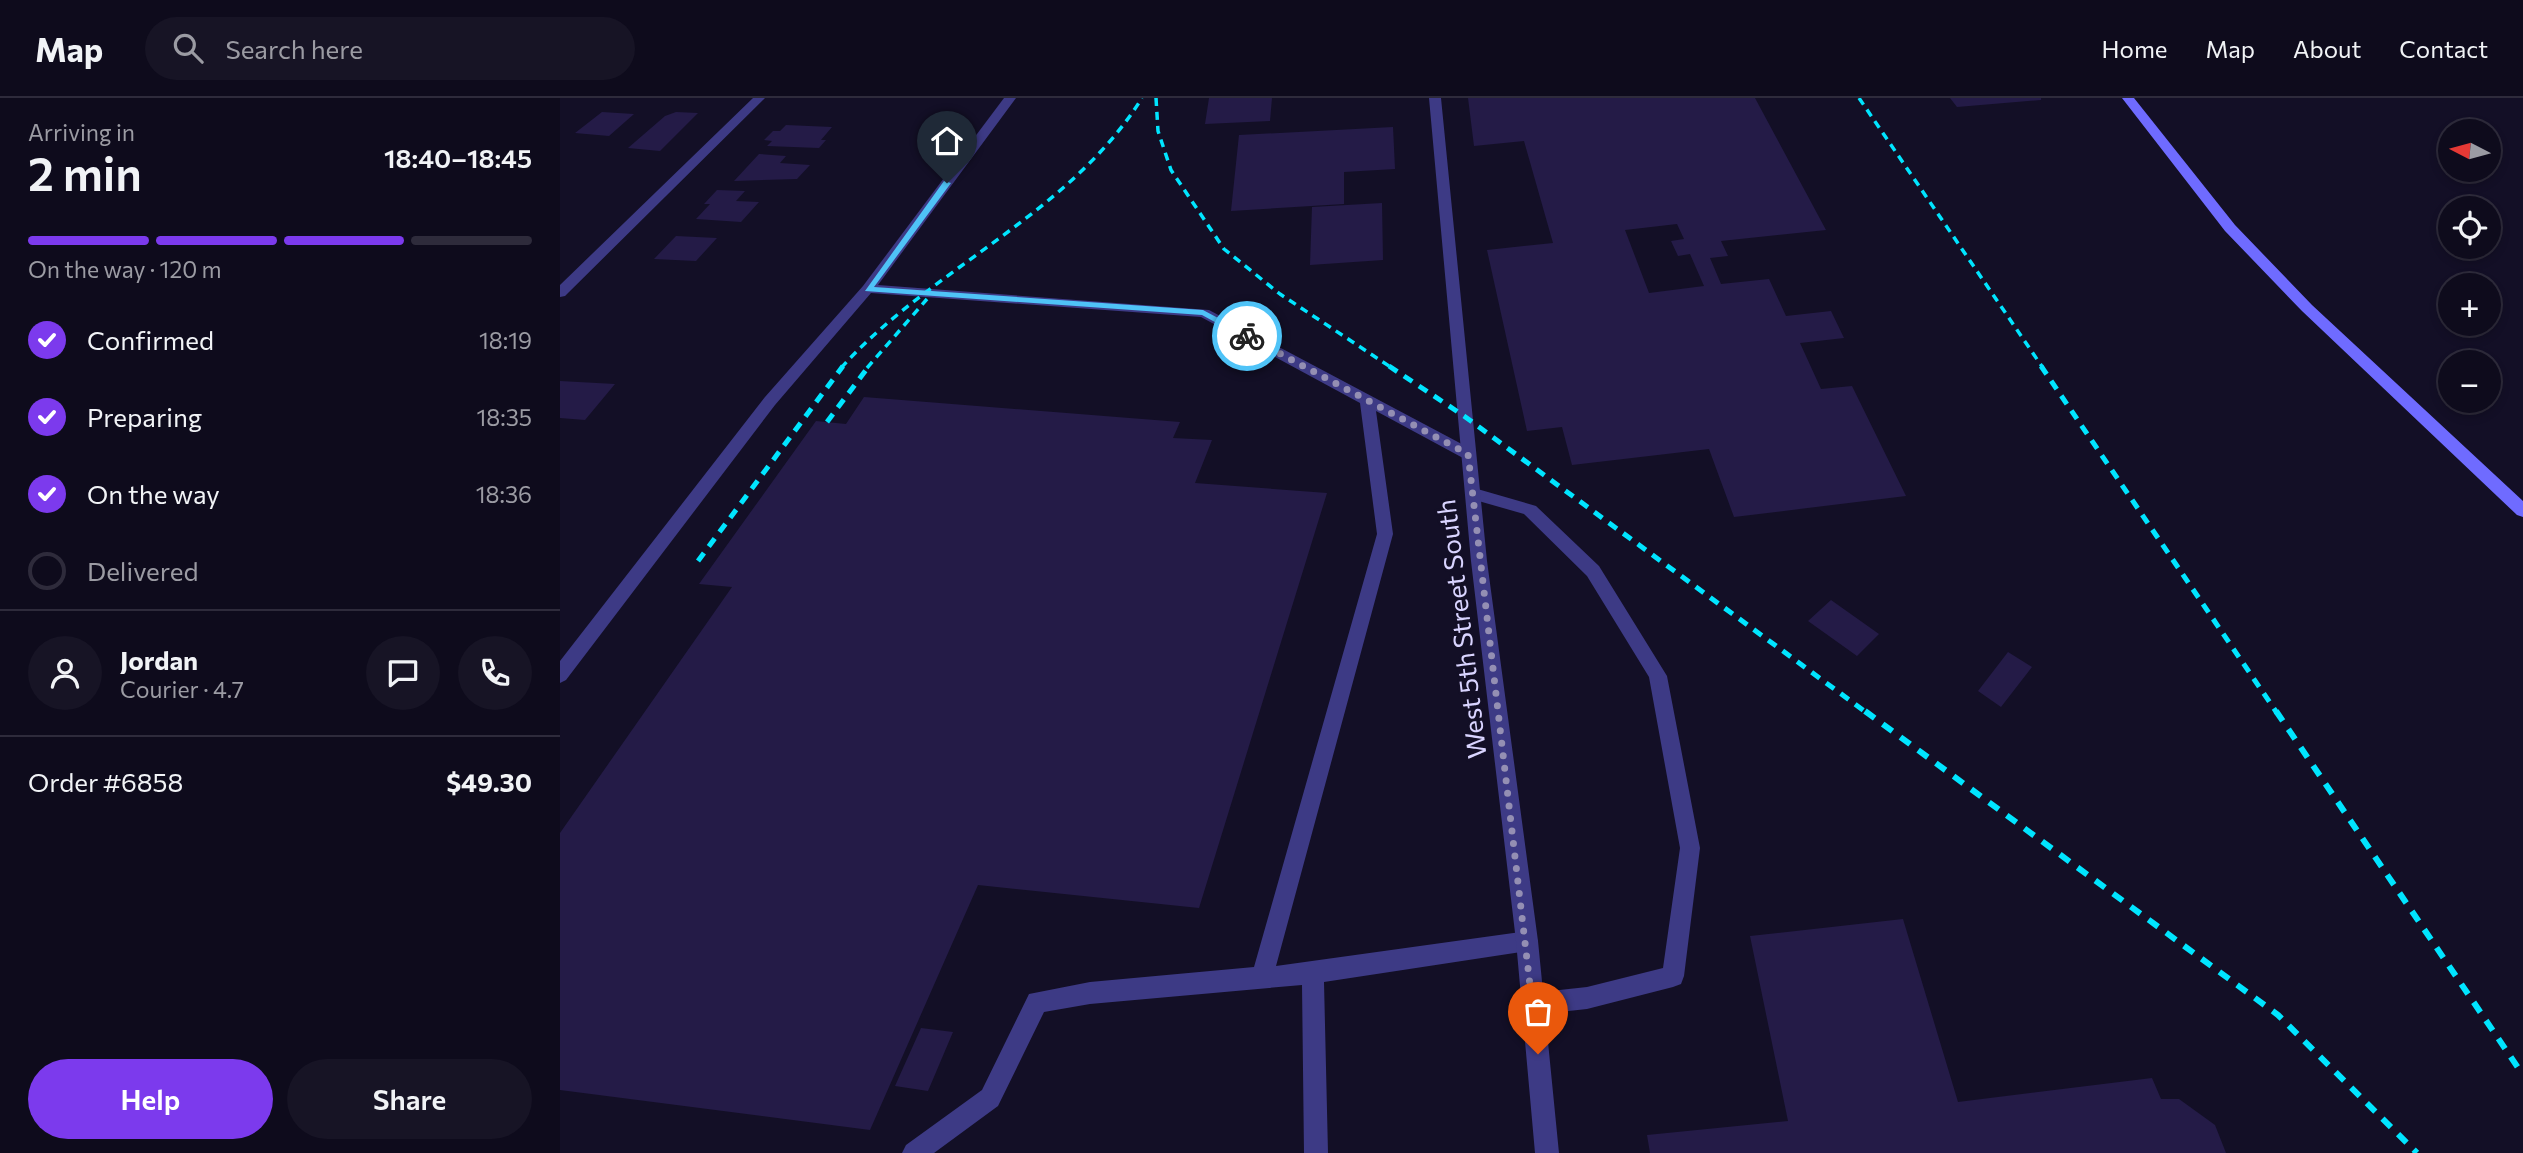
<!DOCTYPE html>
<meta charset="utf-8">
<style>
:root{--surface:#0e0b1c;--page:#171425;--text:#f1f3f6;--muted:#9b9ba3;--line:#2e2b3b;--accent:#7c3aed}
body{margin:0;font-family:Commissioner,sans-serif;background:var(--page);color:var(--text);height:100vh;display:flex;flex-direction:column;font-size:26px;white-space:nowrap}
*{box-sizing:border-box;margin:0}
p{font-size:23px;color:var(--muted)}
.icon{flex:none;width:38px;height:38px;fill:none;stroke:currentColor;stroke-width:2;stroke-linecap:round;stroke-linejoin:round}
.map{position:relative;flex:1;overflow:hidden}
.drawer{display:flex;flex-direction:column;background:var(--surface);width:560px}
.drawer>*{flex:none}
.needle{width:46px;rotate:276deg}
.fabs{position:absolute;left:1878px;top:21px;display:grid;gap:14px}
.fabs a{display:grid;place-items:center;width:63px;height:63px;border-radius:50%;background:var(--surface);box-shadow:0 4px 10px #0003,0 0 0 2px var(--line);font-size:35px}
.pin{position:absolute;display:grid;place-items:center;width:60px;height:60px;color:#fff;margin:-72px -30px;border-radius:50% 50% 50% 0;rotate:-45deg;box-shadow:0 0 7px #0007}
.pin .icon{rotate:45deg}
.courier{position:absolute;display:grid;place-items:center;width:70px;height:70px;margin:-35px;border:5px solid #4fc3f7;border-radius:50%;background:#fff;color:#222;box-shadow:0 2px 9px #0007}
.headline em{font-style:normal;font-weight:600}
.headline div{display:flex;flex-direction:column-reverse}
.headline{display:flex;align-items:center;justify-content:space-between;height:119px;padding:0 28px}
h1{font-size:46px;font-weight:600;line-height:52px}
.bar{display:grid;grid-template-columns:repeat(4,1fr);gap:10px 7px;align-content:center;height:84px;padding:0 28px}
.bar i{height:9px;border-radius:5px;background:var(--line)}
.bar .selected{background:var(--accent)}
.bar p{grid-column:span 4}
.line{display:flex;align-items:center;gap:18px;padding:0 28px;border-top:2px solid var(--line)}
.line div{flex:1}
.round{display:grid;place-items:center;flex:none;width:74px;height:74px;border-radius:37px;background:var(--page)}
ol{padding:0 28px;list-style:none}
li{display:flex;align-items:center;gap:21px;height:77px}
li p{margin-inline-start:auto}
li .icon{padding:7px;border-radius:50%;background:var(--accent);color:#fff;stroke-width:4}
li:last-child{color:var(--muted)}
li i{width:38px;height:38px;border:4px solid var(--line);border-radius:50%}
.primary-button{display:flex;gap:14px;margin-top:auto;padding:14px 28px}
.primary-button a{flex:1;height:80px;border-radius:42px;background:var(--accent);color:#fff;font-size:28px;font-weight:600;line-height:80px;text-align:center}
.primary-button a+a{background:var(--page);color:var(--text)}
header{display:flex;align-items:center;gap:42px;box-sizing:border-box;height:98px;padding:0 35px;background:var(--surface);border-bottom:2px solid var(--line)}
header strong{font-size:33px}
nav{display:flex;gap:38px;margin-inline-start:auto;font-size:24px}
.search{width:490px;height:63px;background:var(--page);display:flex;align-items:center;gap:18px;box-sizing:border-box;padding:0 24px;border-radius:38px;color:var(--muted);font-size:26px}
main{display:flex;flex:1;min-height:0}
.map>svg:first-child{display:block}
.building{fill:#241b47;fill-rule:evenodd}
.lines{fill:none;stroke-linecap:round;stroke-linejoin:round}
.service{fill:#3d3a85;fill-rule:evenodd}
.minor{fill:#3d3a85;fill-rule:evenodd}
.secondary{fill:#6f6bff;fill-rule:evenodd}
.rail-far2{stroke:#00e5ff;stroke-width:3.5;stroke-dasharray:8 6;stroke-linecap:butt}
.rail-far1{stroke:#00e5ff;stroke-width:5;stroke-dasharray:10 8;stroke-linecap:butt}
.rail{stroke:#00e5ff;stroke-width:6;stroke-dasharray:12 10;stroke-linecap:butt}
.route{fill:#4fc3f7}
.done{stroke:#948fb3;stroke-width:7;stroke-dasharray:0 12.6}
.labels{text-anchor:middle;stroke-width:5;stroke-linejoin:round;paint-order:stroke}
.street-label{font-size:26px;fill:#d9d4ff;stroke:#130f26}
</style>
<header>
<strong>Map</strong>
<div class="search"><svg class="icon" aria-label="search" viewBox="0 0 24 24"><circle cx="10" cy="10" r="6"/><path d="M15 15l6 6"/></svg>Search here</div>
<nav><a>Home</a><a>Map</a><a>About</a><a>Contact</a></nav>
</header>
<main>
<section class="drawer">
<div class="headline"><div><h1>2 min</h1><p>Arriving in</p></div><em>18:40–18:45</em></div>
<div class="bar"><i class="selected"></i><i class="selected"></i><i class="selected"></i><i></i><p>On the way · 120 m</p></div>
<ol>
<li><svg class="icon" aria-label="check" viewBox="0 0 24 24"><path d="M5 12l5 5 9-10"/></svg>Confirmed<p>18:19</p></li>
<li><svg class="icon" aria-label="check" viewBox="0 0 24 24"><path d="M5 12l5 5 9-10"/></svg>Preparing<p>18:35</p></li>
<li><svg class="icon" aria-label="check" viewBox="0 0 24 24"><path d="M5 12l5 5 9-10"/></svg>On the way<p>18:36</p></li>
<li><i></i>Delivered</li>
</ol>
<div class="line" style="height:126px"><a class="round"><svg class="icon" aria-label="person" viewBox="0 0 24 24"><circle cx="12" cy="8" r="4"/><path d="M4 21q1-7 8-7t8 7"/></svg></a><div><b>Jordan</b><p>Courier · 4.7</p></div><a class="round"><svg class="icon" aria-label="chat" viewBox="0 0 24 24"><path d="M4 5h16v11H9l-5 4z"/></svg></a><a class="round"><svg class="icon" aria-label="phone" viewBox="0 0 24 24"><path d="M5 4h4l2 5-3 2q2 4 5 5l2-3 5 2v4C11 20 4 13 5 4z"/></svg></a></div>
<div class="line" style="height:91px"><div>Order #6858</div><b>$49.30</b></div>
<div class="primary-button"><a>Help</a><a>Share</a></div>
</section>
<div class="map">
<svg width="1963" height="1055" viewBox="0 0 1963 1055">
<rect width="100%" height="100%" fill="#130f26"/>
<!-- building -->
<path class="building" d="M649 0H712L710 23 645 26Z
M908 0H1195L1266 132 1161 143 1168 158 1150 160 1161 186 1209 181 1226 218 1271 213 1284 240 1240 245 1261 291 1292 288 1346 398 1174 419 1149 351 1012 367 1002 329 967 333 927 152 993 145 964 43 914 48ZM1117 126 1124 141 1111 143 1118 158 1130 156 1144 188 1089 195 1065 132Z
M1390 0H1481V2L1397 9Z
M42 14 74 16 49 38 15 35Z
M116 14 138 15 100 53 68 50 105 18Z
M226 27 272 29 261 42H266L259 50 207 48 212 43 204 42 213 33H220Z
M833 29 835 71 784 74V106L671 113 679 37Z
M199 56 226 58 220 65 250 67 237 81 174 83Z
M157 92 185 93 176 103 199 104 181 124 136 121 150 106H144Z
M822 105 823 162 750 167 752 109Z
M116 138 157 140 136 163 94 161Z
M0 283 55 286 25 322 0 320Z
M304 299 620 324 613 340 652 342 635 385 767 395 639 810 418 787 310 1032 0 992V735L172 489 139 486 256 323 286 326Z
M1271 502 1319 536 1297 558 1248 523Z
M1448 554 1472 569 1441 609 1418 593Z
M1343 821 1398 1004 1592 980 1601 1001H1619L1655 1027 1666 1055H1090L1087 1037 1228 1023 1190 838Z
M361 930 393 934 368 993 335 988Z"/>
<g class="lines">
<!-- service -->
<path class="service" d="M444 0H456L318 187 649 212 913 352 916 356 913 360H903L816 313 833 436 716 868 967 833 974 836 978 843 974 850 967 853 764 884 768 1055H744L742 887 530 906 484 914 438 1008 374 1055H342L346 1047 422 992 469 896 530 884 694 869 817 436 800 305 641 219 311 195 215 307 6 582 0 585V563L205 299 303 188Z
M914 390 976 408 1039 468 1107 578 1140 750 1124 878 1121 886 1113 889 1027 911 972 917 964 914 961 906 964 898 972 895 1027 889 1103 870 1120 750 1089 579 1027 478 964 416 908 400 906 396Z"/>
<!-- minor -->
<path class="minor" d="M193 0H205L5 198 0 199V187Z
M869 0H881L927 463 978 843 999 1055H975L956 843 911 463Z"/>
<!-- secondary -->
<path class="secondary" d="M1562 0H1574L1675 127 1752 207 1963 403V419L1957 417 1742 213 1665 133Z"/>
<!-- rail-far2 -->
<path class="rail-far2" d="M596 0 598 33 611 72 664 151 720 196 832 270
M1299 0 1483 270
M281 270C372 169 509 117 582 0
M307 270 367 201"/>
<!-- rail-far1 -->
<path class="rail-far1" d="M829 268 904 318 1307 615
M1481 268 1717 615
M267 324 309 268
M138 463 283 268"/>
<!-- rail -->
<path class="rail" d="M1305 613 1718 917 1857 1055
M1716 613 1963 977"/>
</g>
<!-- route -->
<path class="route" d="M384 83 391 85 314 189 643 212 692 238 684 240 642 217 305 193Z"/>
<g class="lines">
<!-- done -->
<path class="done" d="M687 238 908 356 978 956"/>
</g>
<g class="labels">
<!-- street labels -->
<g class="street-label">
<text transform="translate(902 531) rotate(-97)" y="9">West 5th Street South</text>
</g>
</g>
</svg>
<div class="fabs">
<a><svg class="needle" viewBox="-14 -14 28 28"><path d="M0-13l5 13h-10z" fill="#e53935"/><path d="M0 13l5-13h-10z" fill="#9b9ba3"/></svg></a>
<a><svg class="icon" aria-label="locate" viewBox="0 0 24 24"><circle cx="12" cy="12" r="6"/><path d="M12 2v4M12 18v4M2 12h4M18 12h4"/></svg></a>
<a>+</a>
<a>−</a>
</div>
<div class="pin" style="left:978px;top:956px;background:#ea580c"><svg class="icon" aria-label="bag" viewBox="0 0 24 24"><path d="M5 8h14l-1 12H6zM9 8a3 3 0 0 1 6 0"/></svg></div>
<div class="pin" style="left:387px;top:85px;background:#1f2937"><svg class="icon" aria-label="home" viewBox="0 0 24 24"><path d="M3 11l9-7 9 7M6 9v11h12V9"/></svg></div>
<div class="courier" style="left:687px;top:238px"><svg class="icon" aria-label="bike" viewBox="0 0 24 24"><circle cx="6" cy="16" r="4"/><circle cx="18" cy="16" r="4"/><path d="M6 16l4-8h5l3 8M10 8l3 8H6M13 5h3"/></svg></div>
</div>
</main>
